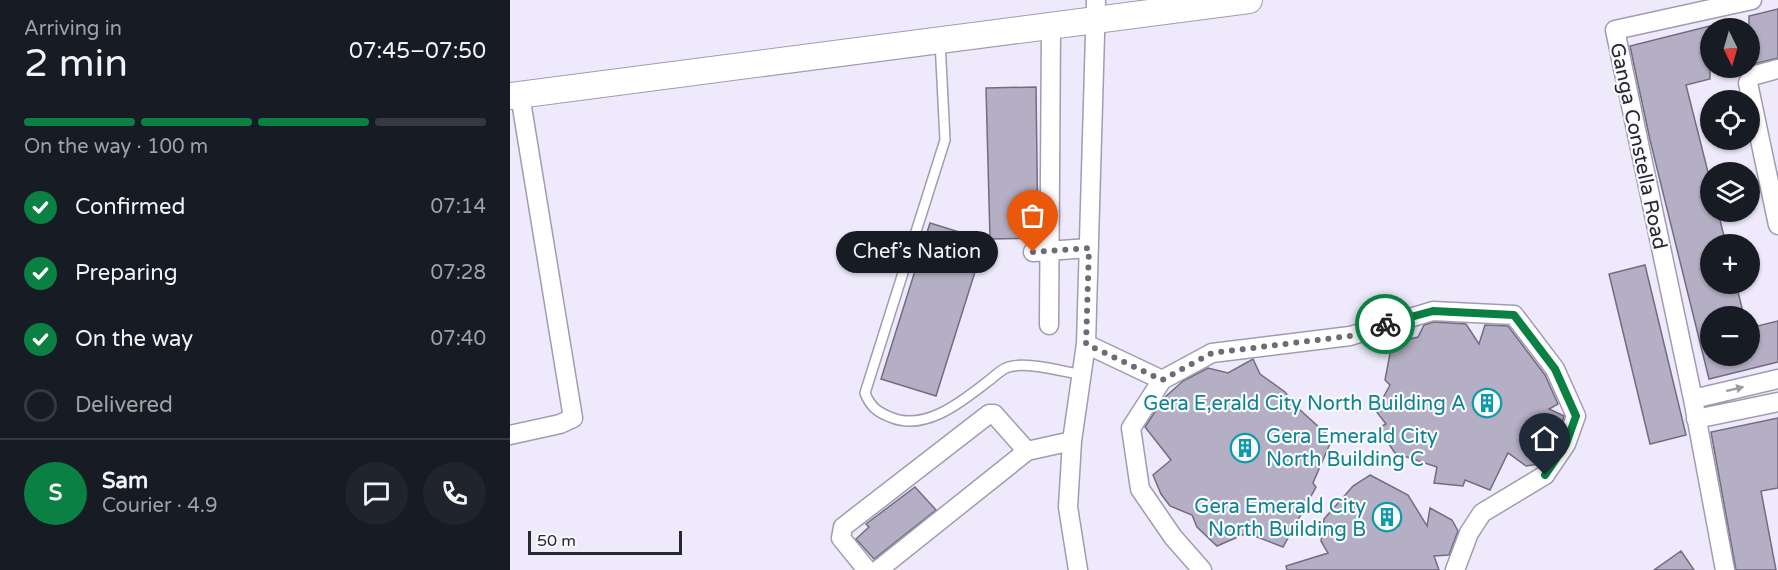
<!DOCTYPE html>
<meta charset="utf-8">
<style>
:root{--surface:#171b24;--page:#20242c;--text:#f1f3f6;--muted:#9ea1a6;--line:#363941;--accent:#0b8043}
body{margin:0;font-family:"Varela Round",sans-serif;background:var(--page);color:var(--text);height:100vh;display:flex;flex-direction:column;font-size:22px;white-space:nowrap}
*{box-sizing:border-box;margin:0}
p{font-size:20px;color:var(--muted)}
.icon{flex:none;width:33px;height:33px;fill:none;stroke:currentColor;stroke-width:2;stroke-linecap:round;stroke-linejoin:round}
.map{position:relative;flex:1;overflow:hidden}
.side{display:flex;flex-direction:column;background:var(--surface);width:510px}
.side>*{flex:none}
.needle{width:39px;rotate:175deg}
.fabs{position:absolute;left:1190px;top:18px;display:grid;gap:12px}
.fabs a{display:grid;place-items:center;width:60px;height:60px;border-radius:50%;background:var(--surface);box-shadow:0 2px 4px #0004;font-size:30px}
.scale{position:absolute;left:18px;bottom:15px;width:154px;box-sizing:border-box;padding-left:6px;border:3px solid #28262e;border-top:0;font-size:16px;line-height:21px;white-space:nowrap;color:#28262e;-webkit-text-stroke:4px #faf9fe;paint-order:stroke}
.pin{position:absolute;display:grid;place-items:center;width:51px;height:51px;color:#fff;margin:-62px -26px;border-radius:50% 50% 50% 0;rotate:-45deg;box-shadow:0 0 6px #0007}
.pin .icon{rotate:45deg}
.courier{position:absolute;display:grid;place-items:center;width:60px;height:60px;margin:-30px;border:4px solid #0b8043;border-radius:50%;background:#fff;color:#222;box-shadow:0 2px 8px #0007}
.bubble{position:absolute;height:42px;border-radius:21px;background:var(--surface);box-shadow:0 2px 4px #0004;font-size:20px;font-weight:600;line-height:42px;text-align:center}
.head em{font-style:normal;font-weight:600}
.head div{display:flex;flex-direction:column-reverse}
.head{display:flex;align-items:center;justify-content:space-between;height:102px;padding:0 24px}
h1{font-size:39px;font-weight:600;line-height:45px}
.bar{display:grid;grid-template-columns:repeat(4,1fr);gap:9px 6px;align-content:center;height:72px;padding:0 24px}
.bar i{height:8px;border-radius:4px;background:var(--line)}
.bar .active{background:var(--accent)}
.bar p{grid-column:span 4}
.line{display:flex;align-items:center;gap:15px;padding:0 24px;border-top:2px solid var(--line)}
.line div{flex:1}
.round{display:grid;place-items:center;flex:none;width:63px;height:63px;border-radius:32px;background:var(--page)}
ol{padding:0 24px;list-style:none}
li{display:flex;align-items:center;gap:18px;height:66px}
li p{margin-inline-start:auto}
li .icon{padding:6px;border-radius:50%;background:var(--accent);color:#fff;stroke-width:4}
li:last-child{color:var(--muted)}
li i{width:33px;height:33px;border:3px solid var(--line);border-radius:50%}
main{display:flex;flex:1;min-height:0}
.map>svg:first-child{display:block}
.building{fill:#b4afc4;stroke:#726d81;stroke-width:1.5}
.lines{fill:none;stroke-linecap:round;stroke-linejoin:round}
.lane-casing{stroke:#a19cb1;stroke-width:12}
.street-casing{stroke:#a19cb1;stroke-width:21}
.secondary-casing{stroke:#a19cb1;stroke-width:28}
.lane{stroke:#fff;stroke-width:9}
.street{stroke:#fff;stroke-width:18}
.secondary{stroke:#fff;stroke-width:26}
.oneway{fill:#9e9da1}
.done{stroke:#6d6b76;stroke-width:6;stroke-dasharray:0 10.8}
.route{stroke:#0b8043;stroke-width:8}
.labels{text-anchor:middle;stroke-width:4.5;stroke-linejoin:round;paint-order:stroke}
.street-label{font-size:20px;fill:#28262e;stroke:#faf9fe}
.culture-label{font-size:20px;fill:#0d838f;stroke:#faf9fe;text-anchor:end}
</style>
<main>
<section class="side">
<div class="head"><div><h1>2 min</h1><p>Arriving in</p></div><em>07:45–07:50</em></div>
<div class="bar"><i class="active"></i><i class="active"></i><i class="active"></i><i></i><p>On the way · 100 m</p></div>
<ol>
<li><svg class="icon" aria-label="check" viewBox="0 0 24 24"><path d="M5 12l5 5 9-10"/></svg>Confirmed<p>07:14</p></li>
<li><svg class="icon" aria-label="check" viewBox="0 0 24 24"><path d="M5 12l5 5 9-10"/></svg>Preparing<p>07:28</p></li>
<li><svg class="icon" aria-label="check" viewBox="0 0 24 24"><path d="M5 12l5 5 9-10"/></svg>On the way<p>07:40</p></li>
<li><i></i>Delivered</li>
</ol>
<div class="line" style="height:108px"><b class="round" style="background:var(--accent);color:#fff">S</b><div><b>Sam</b><p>Courier · 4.9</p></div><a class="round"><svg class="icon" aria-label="chat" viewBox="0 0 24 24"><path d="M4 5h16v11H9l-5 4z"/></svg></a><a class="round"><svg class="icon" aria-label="phone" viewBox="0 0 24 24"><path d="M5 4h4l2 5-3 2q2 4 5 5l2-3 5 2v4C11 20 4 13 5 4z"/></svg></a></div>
</section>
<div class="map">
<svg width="1268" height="570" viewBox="0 0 1268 570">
<rect width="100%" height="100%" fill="#eeeafc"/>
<!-- building -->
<path class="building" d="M1268 9V58L1239 65V16Z
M1200 26V79L1176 85 1200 180V212H1208L1216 244H1200V284H1226L1234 316H1200V356H1239V328L1268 321V362L1199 379 1140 140 1120 46Z
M526 87 528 238 480 239 476 88Z
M420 223 475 240 426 396 371 379Z
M1135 265 1176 435 1140 444 1099 274Z
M924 322 956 324 969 344 975 325 998 326 1035 375 1048 404 1039 409 1054 416 1052 423 1034 442 1042 444 1029 464 1016 466 998 453 980 490 955 480 953 486 924 483 927 467 885 453 868 428 876 424 866 411 880 385 875 380 882 343 908 337 914 325Z
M743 359 750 374 775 392 789 409 822 439 803 483 806 487 773 547 737 533 707 546 687 527 682 515 660 506 651 494 643 475 661 460 635 427 654 398 673 381 698 368 718 373Z
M1268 418V488L1251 491 1266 570H1226L1201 432Z
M860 475 898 495 917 526 920 508 942 520 948 531 939 555 924 556 929 570H777L776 566 818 553 811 541 814 519 843 486Z
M405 487 426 510 364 559 346 539 359 527 356 524Z
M1171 551 1184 570H1144Z"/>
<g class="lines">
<!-- lane casing -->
<g class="lane-casing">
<path id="lane" d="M430 41 435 140 355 393C360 406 367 412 380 417 414 432 450 403 477 382 483 378 489 371 496 368 513 360 554 372 573 375"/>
</g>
<!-- street casing -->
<g class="street-casing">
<path id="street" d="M1268 69 1242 76 1238 83 1268 225
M523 252 579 248
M539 325 541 27
M576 344 652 380
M1183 399 1268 379
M1186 419 1268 402
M0 435 50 424 63 418 10 95
M357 570 331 538 333 527 479 414H484L517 451 562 441
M368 570 517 451
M568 570 558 507 562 441 576 344 586 0
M692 570 663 537 630 489 621 428 652 380 702 353 840 336 923 311 1004 315 1045 369 1066 416 1056 444 1035 475 972 513 959 533 945 570
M1215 570 1183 399 1105 30 1242 0"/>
</g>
<!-- secondary casing -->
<g class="secondary-casing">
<path id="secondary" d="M0 96 739 0"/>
</g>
<!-- lane -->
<use href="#lane" class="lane"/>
<!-- street -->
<use href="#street" class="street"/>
<!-- secondary -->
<use href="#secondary" class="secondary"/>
</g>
<!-- one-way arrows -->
<defs><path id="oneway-solid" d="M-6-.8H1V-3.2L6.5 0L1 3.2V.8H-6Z" transform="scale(1.5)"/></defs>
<use class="oneway" href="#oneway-solid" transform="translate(1225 389) rotate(-13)"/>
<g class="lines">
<!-- done -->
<path class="done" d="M523 252 579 248 576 344 652 380 702 353 840 336 875 324"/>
<!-- route -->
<path class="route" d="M875 324 923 311 1004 315 1045 369 1066 416 1056 444 1035 475"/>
</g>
<!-- icons -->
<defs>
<g id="building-ring" transform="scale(1.5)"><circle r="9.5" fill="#faf9fe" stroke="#0f9aa8" stroke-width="1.5"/><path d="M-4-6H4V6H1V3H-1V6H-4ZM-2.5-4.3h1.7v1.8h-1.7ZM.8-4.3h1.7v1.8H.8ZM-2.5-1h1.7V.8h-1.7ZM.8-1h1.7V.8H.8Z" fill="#0f9aa8"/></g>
</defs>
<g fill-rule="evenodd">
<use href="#building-ring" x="977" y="403"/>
<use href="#building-ring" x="735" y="448"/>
<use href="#building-ring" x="877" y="517"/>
</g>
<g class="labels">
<!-- street labels -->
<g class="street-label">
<text transform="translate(1129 146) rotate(78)" y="7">Ganga Constella Road</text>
</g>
<!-- culture labels -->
<g class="culture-label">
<text x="956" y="410">Gera E,erald City North Building A</text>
<text x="756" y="443" text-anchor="start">Gera Emerald City<tspan x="756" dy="23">North Building C</tspan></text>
<text x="856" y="513">Gera Emerald City<tspan x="856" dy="23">North Building B</tspan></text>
</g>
</g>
</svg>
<div class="fabs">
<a><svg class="needle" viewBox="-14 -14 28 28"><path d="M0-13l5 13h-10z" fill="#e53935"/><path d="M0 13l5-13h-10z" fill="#9ea1a6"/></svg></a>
<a><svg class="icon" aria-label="locate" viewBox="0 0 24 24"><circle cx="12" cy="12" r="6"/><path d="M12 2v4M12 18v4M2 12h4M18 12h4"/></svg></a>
<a><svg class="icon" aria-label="layers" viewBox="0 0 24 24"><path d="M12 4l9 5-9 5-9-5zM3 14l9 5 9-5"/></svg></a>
<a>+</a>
<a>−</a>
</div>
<div class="scale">50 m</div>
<div class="pin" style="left:523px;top:252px;background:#ea580c"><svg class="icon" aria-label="bag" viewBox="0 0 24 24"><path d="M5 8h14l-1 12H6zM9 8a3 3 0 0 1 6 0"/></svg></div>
<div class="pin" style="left:1035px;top:475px;background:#1f2937"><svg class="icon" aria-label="home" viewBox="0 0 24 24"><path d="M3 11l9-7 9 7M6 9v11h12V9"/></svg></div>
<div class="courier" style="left:875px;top:324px"><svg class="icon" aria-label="bike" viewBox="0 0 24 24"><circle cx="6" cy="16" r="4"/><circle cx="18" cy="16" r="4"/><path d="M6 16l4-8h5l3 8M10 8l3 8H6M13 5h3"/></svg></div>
<div class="bubble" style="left:326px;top:231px;width:162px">Chef’s Nation</div>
</div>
</main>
